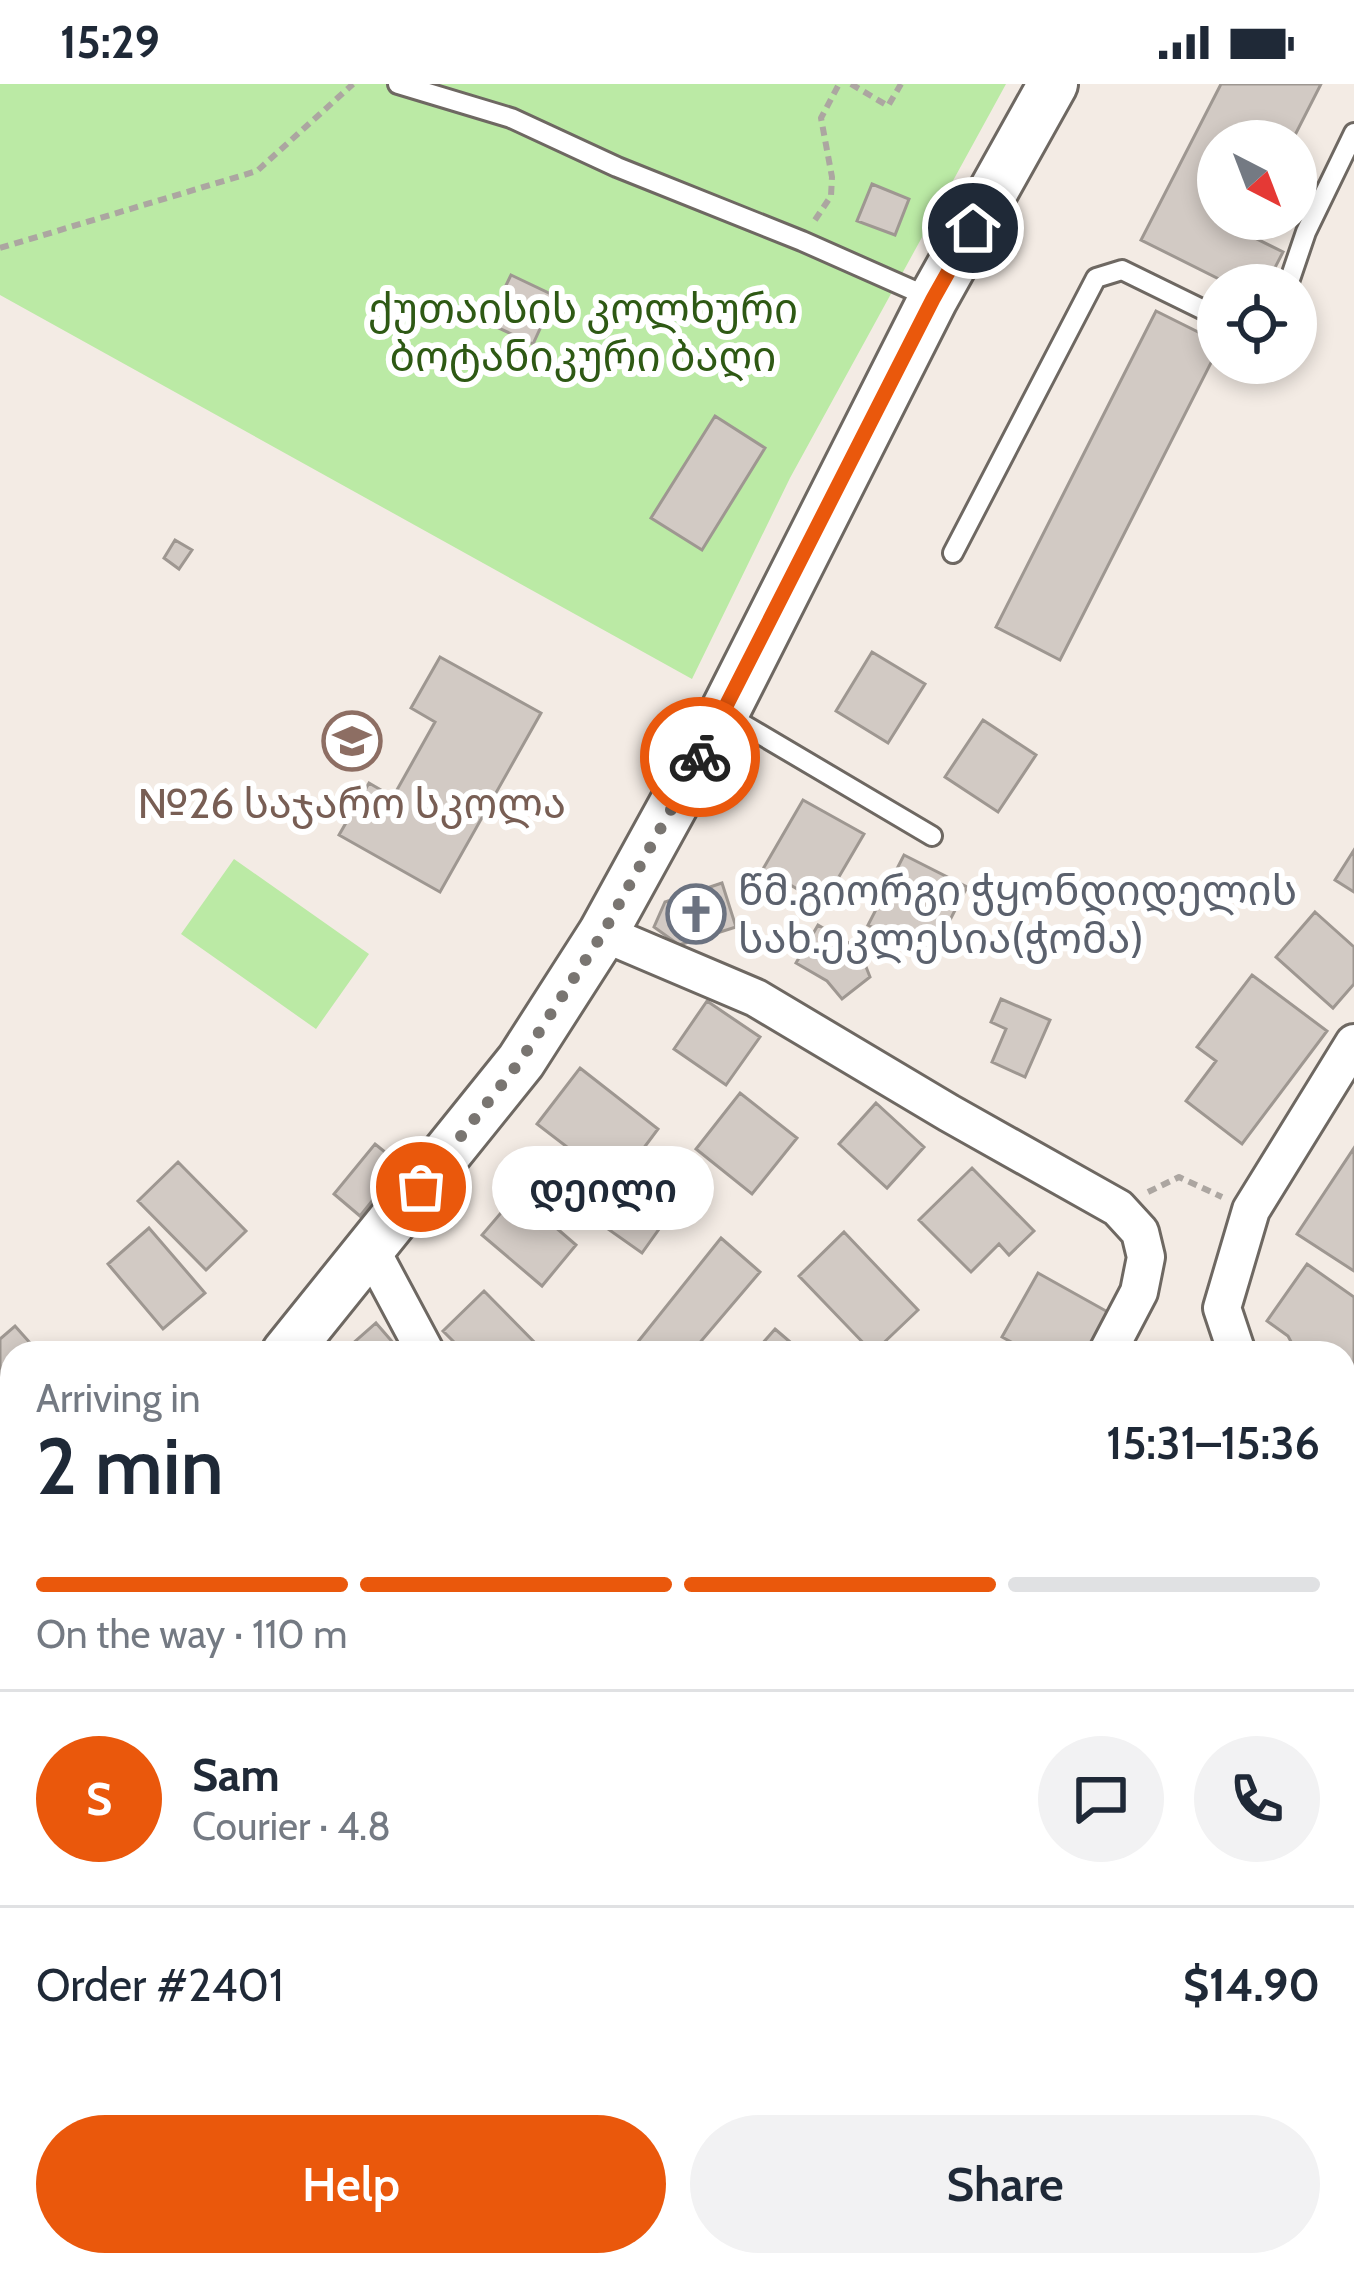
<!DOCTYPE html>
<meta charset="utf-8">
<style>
:root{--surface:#fff;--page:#f2f2f3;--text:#1f2937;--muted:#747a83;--line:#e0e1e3;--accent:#ea580c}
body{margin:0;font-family:Cabin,"Noto Sans Georgian",sans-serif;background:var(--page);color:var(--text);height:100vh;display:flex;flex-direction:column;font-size:45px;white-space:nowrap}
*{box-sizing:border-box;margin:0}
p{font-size:39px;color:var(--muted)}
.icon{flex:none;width:66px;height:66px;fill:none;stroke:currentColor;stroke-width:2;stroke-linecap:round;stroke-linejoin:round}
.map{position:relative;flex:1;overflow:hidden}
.drawer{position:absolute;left:0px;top:1257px;width:1356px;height:936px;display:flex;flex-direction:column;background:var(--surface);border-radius:36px 36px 0 0;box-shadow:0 6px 18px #0003}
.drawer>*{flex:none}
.needle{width:78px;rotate:138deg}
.controls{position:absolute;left:1197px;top:36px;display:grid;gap:24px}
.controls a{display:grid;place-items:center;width:120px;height:120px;border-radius:50%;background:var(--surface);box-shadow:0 6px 18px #0003;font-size:60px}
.pin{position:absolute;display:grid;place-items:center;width:102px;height:102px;color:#fff;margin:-51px;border:6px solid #fff;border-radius:50%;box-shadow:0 3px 12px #0007}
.courier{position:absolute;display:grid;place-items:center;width:120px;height:120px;margin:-60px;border:9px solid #ea580c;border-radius:50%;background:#fff;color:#222;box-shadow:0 3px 15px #0007}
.bubble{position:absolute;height:84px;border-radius:42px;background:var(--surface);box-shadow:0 6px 18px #0003;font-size:39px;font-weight:600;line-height:84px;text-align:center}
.overview em{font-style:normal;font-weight:600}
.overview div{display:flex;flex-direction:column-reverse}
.overview{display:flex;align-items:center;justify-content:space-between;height:204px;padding:0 36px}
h1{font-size:78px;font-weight:600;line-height:90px}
.bar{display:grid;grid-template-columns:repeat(4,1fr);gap:18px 12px;align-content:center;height:144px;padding:0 36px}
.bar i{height:15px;border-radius:9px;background:var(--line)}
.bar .on{background:var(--accent)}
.bar p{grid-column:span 4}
.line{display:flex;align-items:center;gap:30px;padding:0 36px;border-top:3px solid var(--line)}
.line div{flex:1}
.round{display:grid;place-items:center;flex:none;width:126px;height:126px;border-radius:63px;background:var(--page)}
.action{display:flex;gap:24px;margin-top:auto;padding:24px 36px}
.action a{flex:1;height:138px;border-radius:72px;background:var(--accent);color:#fff;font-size:48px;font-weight:600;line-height:138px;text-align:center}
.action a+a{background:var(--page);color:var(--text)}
.status{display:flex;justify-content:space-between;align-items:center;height:84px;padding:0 60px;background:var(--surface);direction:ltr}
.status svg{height:33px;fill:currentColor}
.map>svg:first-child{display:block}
.green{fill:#bbeaa5}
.building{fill:#d2cac4;stroke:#9e9791;stroke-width:3}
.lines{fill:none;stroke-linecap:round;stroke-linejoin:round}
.lane-casing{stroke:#6e6862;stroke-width:24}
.street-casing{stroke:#6e6862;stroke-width:42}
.secondary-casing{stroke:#6e6862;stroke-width:54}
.path{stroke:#aca6a1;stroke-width:6;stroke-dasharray:9 6;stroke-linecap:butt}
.lane{stroke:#fff;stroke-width:18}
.street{stroke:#fff;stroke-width:36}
.secondary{stroke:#fff;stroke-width:48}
.done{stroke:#797571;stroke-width:12;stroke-dasharray:0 21.6}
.route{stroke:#ea580c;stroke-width:15}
.labels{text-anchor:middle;stroke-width:12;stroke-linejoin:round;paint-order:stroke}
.park-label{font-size:42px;fill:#2e5914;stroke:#fff}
.education-label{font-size:42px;fill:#785e54;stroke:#fff}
.worship-label{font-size:42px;fill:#5b616d;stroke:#fff;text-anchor:start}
</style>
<div class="status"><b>15:29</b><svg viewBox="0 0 49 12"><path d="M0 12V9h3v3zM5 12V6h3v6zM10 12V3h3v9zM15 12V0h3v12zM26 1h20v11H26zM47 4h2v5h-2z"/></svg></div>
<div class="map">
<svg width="1354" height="2193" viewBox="0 0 1354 2193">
<rect width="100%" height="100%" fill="#f3ebe4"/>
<!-- green -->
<path class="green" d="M0 0H1006L790 394 692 595 0 211Z
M234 775 369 870 316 945 181 850Z"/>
<!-- building -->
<path class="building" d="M1221 0H1321L1292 57H1218V135H1253L1245 149 1283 168 1266 201H1231L1141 156Z
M872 100 909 115 895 151 857 137Z
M511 191 555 212 533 260 488 239Z
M1156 227 1218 258V265L1060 576 996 543Z
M715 332 765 364 702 466 651 434Z
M175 456 192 466 179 485 164 474Z
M872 568 925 600 888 659 836 627Z
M440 573 541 629 440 808 339 751 369 699 393 713 435 638 411 624Z
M983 636 1036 671 998 728 945 693Z
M803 716 864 750 823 820 763 785Z
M1354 766V808L1335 796Z
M904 771 967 803 931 873 868 841Z
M722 799 736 843 679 861 654 843 665 818Z
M1315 828 1354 863V900L1333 924 1276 873Z
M818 841 859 865 870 893 842 915 827 897 796 879Z
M1252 891 1327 947 1242 1060 1186 1017 1216 977 1197 963Z
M1001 915 1050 936 1025 993 992 978 1006 945 991 938Z
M707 917 760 953 726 1001 674 965Z
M580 984 658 1045 634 1077 662 1097 644 1123 664 1138 642 1169 581 1126 605 1092 537 1040Z
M740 1009 797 1054 752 1110 696 1065Z
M876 1019 924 1063 887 1104 839 1060Z
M375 1060 401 1081 360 1132 334 1110Z
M1354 1064V1187L1297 1150Z
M178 1078 246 1147 206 1186 138 1117Z
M972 1084 1034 1147 1009 1171 999 1160 971 1188 919 1136Z
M517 1110 576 1161 542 1202 482 1151Z
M149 1144 205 1209 163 1245 108 1180Z
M844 1148 918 1226 873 1269 799 1192Z
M721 1154 760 1188 691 1269H629Z
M1307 1180 1354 1213V1310L1350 1316 1344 1312V1269H1297L1288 1252 1267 1237Z
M1038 1189 1115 1232 1095 1269H1031L1002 1253Z
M484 1207 545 1269H465L443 1247Z
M376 1239 402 1269H342Z
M15 1242 39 1269H12V1330L0 1317V1255Z
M775 1245 803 1269H754Z
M1354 1395V1507L1344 1496V1404Z
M1344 1638H1354V1710L1344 1711Z
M0 1808 12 1815V1923L0 1917Z
M0 1940 12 1949V1983L0 1999Z
M1349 2067 1354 2071V2174L1344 2165V2073Z
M493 2181H627L620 2193H515Z"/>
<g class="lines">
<!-- lane casing -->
<g class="lane-casing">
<path id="lane" d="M398 0 511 34 617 83 802 157 933 215
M1288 201 1306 148 1354 49
M953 469 1096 194 1122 186 1218 233
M724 629 932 752"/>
</g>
<!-- street casing -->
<g class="street-casing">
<path id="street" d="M603 849 756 914 949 1029 1118 1124 1140 1148 1146 1173 1139 1208 1107 1269
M371 1166 426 1269
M1237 1269 1222 1224 1251 1126 1354 959
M1344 1339 1354 1346
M1344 1577 1354 1574
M734 2181 739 2193
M972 2193C1005 2184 1041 2185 1074 2193"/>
</g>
<!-- secondary casing -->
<g class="secondary-casing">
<path id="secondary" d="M286 1269 521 977 603 849 724 629 933 215 1053 0
M0 1627 12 1610"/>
</g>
<!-- path -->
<path class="path" d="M851 0 888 22 901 0
M815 136 831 112 832 93 821 34 839 0
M0 164 257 87 353 0
M1148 1108 1179 1093 1222 1113"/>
<!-- lane -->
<use href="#lane" class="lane"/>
<!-- street -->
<use href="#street" class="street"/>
<!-- secondary -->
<use href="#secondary" class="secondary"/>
</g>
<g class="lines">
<!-- done -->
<path class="done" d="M421 1103 521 976 603 849 700 673"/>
<!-- route -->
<path class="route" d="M700 673 933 215 973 144"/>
</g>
<!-- icons -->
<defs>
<g id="school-ring" transform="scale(3)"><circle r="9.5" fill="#fff" stroke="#8d6e63" stroke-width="1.5"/><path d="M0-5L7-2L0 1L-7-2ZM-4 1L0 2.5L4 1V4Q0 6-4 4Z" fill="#8d6e63"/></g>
<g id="church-ring" transform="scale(3)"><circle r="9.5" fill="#fff" stroke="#6b7280" stroke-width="1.5"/><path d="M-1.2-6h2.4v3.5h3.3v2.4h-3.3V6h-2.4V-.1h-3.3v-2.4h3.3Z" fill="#6b7280"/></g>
</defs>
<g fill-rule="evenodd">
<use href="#school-ring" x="352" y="657"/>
<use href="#church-ring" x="696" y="830"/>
</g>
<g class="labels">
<!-- park labels -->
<g class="park-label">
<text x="583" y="239">ქუთაისის კოლხური<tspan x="583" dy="48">ბოტანიკური ბაღი</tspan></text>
</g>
<!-- education labels -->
<g class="education-label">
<text x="352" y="734">№26 საჯარო სკოლა</text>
</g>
<!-- worship labels -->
<g class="worship-label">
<text x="738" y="821">წმ.გიორგი ჭყონდიდელის<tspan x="738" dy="48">სახ.ეკლესია(ჭომა)</tspan></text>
</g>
</g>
</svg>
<div class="controls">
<a><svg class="needle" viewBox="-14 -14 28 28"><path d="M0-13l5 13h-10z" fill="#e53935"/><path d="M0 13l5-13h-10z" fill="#747a83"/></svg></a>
<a><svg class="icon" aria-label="locate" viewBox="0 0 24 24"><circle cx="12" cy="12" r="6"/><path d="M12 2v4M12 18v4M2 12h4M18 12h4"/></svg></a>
</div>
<div class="pin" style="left:421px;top:1103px;background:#ea580c"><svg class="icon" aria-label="bag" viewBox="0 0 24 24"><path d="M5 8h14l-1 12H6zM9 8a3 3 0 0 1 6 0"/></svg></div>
<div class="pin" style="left:973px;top:144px;background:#1f2937"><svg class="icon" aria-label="home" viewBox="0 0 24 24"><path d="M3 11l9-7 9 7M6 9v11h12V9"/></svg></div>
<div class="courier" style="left:700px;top:673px"><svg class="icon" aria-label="bike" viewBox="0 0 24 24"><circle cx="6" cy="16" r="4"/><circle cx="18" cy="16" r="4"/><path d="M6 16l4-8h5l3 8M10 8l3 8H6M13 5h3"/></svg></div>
<div class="bubble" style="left:492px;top:1062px;width:222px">დეილი</div>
<section class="drawer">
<div class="overview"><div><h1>2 min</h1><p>Arriving in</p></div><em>15:31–15:36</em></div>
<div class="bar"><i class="on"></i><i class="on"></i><i class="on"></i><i></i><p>On the way · 110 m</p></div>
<div class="line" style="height:216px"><b class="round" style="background:var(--accent);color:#fff">S</b><div><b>Sam</b><p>Courier · 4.8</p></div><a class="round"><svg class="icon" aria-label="chat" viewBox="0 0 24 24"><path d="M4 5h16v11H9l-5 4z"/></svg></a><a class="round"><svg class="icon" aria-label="phone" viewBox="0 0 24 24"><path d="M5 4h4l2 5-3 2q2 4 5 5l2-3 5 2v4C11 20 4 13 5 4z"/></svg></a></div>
<div class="line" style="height:156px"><div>Order #2401</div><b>$14.90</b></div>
<div class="action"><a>Help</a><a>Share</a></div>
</section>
</div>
